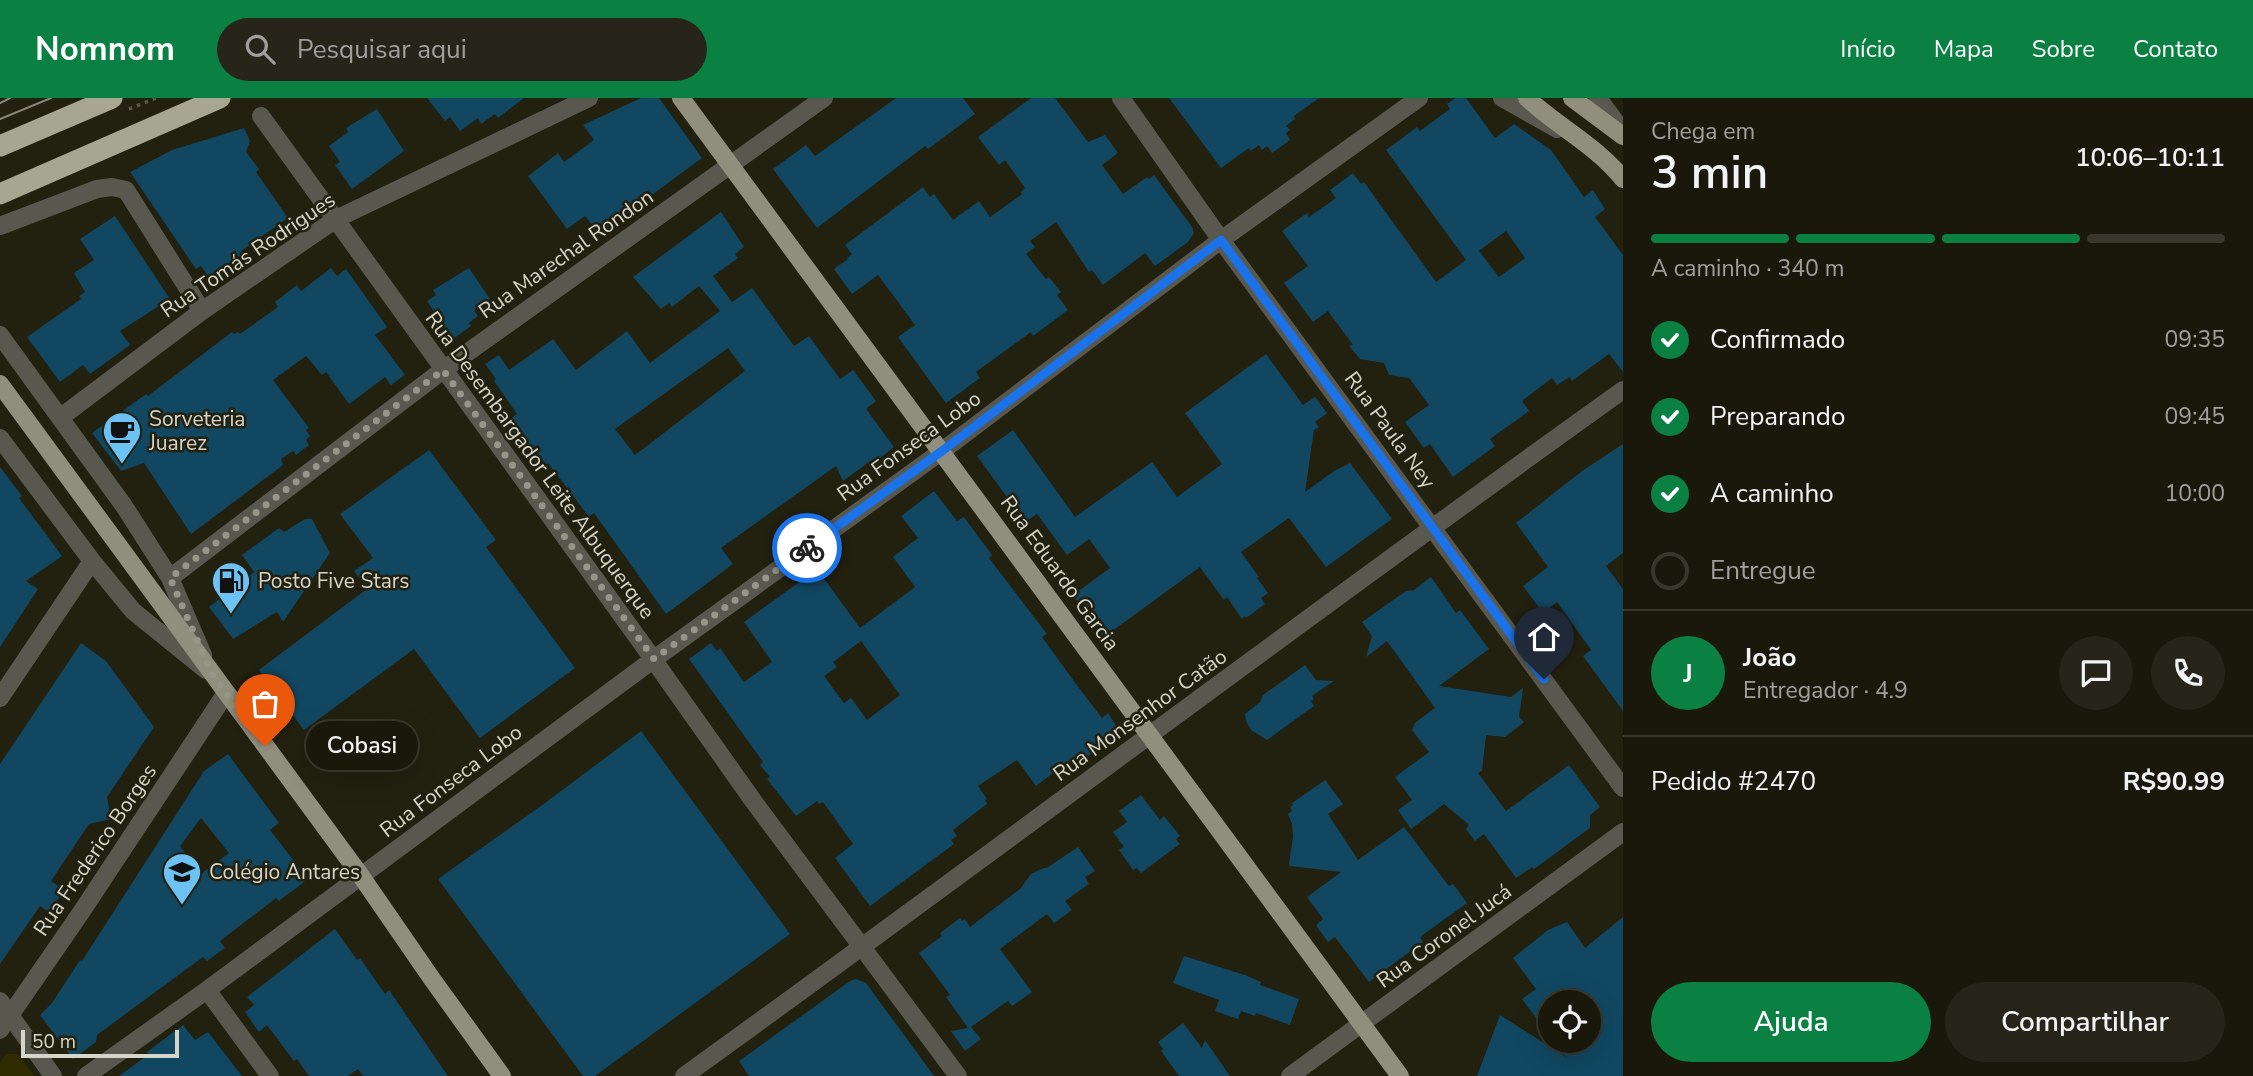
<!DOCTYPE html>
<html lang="pt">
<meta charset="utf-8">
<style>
:root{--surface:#1a180b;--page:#272519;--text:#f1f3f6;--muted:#9fa09d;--line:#38372c;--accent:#0b8043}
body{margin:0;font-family:"Nunito Sans",sans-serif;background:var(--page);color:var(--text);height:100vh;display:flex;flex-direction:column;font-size:26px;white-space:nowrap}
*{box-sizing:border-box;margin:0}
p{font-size:23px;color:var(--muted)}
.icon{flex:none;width:38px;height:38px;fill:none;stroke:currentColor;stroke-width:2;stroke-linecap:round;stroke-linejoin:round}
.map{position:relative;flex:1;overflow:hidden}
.side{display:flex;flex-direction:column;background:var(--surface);width:630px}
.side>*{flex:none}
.controls{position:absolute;left:1538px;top:892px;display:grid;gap:14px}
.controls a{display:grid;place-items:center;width:63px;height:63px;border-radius:50%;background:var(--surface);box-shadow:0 7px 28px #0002,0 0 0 2px var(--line);font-size:35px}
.scale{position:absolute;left:21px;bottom:18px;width:158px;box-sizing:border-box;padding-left:7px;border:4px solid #d5d5ca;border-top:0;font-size:19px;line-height:24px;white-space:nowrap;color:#d5d5ca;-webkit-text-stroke:5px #22200f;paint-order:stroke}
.pin{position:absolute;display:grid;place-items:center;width:60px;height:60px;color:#fff;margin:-72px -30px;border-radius:50% 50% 50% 0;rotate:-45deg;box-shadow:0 0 7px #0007}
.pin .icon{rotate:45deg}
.courier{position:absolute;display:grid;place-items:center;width:70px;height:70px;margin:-35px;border:5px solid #1a73e8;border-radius:50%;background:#fff;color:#222;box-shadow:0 2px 9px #0007}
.bubble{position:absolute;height:49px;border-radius:24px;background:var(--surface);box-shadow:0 7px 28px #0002,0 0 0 2px var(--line);font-size:23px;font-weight:600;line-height:49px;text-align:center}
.summary em{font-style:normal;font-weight:600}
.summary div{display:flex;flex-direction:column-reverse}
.summary{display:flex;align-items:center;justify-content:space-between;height:119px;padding:0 28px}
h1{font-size:46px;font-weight:600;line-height:52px}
.bar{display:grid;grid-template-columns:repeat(4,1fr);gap:10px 7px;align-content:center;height:84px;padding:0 28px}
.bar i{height:9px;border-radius:5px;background:var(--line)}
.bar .current{background:var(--accent)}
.bar p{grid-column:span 4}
.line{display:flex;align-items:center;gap:18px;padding:0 28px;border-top:2px solid var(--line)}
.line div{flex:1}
.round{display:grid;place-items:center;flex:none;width:74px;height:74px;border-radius:37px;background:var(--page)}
ol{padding:0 28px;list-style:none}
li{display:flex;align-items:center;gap:21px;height:77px}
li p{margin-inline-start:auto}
li .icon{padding:7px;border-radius:50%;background:var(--accent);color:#fff;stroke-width:4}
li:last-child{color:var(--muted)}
li i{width:38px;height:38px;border:4px solid var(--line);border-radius:50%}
.cta{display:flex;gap:14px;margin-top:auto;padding:14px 28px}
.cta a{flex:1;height:80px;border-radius:42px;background:var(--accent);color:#fff;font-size:28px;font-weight:600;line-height:80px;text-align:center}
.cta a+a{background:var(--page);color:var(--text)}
header{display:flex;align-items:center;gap:42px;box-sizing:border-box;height:98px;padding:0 35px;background:var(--accent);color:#fff}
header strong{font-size:33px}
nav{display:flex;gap:38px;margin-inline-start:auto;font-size:24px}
.search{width:490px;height:63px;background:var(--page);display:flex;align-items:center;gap:18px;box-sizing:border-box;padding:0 24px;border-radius:38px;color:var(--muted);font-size:26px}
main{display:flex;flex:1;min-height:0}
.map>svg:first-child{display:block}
.green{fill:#302c00}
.building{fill:#114761;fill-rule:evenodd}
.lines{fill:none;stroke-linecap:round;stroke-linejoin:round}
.path{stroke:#5a5949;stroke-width:3.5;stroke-dasharray:3.5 5;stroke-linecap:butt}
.minor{stroke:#58584f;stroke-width:18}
.major{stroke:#908f7d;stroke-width:18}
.highway{stroke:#a7a690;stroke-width:21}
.tram{stroke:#888779;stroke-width:2}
.done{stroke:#969689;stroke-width:7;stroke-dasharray:0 12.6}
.route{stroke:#1a73e8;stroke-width:9}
.labels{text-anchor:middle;stroke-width:5;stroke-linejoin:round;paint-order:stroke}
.street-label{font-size:21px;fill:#d5d5ca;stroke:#22200f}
.poi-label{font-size:21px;fill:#d5d5ca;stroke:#22200f;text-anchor:start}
</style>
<header>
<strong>Nomnom</strong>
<div class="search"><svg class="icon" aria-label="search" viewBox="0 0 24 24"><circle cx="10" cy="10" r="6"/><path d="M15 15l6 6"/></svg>Pesquisar aqui</div>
<nav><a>Início</a><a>Mapa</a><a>Sobre</a><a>Contato</a></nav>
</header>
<main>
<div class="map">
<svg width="1623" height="978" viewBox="0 0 1623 978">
<rect width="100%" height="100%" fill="#22200f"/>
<!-- green -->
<path class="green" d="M6 956H18L34 978H0V965Z"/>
<!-- building -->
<path class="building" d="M427 0H524L498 20 495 16 481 26 478 20 460 33 450 19 445 23Z
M641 0H659L702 60 599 136 585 118 567 131 528 78 558 55 564 64 594 42 583 27Z
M896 0H963L975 16 928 51 925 48 817 130 773 71 806 47 815 58Z
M1031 0H1055L1088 44 1105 37 1118 55 1102 67 1123 96 1147 79 1149 81 1154 77 1192 129 1194 135 1188 144 1155 168 1145 155 1103 187 1092 172 1089 174 1056 124 1030 143 1035 149 1026 156 1046 181 1049 179 1061 194 1057 197 1068 212 1033 238 1031 234 976 274 980 280 946 305 898 239 915 227 878 177 852 196 834 171 848 161 847 160 852 156 845 147 923 89 930 99 934 96 953 122 979 103 990 119 1022 96 1021 94 1025 90 1005 62 999 67 978 39Z
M1169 0H1319L1294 18 1295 21 1286 28 1290 32 1286 35 1290 42 1272 55 1267 48 1262 52 1259 47 1251 53 1249 50 1221 70Z
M1455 0H1466L1495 40 1514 26 1551 52 1584 99 1593 92 1605 111 1595 119 1623 157V274L1609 256 1572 283 1569 279 1557 287 1552 280 1522 303 1529 313 1490 341 1495 348 1453 379 1430 346 1424 350 1405 324 1429 307 1409 280 1389 277 1384 265 1360 261 1349 248 1353 247 1328 213 1313 224 1284 185 1308 168 1282 133 1307 115 1309 119 1336 100 1330 92 1353 75 1361 86 1364 84 1436 184 1466 162 1386 52 1417 29 1420 33 1450 11 1447 6ZM1506 133 1525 160 1499 179 1479 153Z
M377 11 404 53 352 91 335 67 340 64 329 48 348 34 346 30Z
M244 30 250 43 246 54 259 71 256 74 288 120 241 153 244 158 210 181 201 168 196 171 130 74 172 52Z
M721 114 744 149 735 156 738 160 713 178 732 204 752 190 794 248 809 238 840 281 853 272 876 303 866 311 894 349 875 364 873 361 843 383 836 368 721 450 733 466 666 516 594 415 589 419 548 365 540 370 506 324 517 316 494 283 496 281 485 266 499 257 509 272 553 241 576 272 627 233 650 265 720 213 699 188 672 209 669 205 661 211 633 179ZM728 250 745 273 635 357 615 331Z
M115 118 170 201 120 233 130 247 90 276 83 267 60 284 27 239 81 201 79 198 85 194 74 175 94 162 80 141Z
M331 170 337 178 346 171 387 229 375 237 405 277 391 287 385 279 349 306 326 274 322 277 306 258 273 282 309 330 306 332 310 338 306 342 309 347 296 357 293 353 281 361 283 367 191 436 144 365 121 373 92 335 146 296 148 298 232 234 234 236 238 234 240 236 278 209 275 204 297 187 301 193Z
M469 170 490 201 474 212 478 218 469 225 471 228 453 241 427 203 436 197 433 192Z
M1266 256 1303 307 1315 299 1327 315 1315 324 1319 329 1314 332 1305 394 1334 373 1350 365 1392 421 1326 469 1289 420 1241 454 1259 479 1257 480 1268 495 1261 500 1265 506 1246 520 1245 518 1242 521 1227 499 1224 502 1200 469 1104 539 1073 497 1110 470 1089 441 1067 457 1037 416 1025 424 977 358 1013 332 1075 419 1152 364 1177 399 1222 366 1185 315Z
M1623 346V455L1606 468 1623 491V613L1583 558 1591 552 1557 504 1543 515 1523 488 1548 469 1516 425 1582 373Z
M429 352 496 442 486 449 575 570 480 640 414 551 304 632 259 572 367 491 354 473 373 460 340 416Z
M0 369 22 398 19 400 62 458 26 483 38 491 0 549Z
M934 393 957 423 964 419 992 457 989 460 1047 536 1042 539 1079 590 1102 620 1108 615 1118 631 1115 638 1087 659 1082 653 1036 688 1017 662 978 688 987 701 985 702 987 706 953 732 957 738 951 742 954 746 870 808 835 760 853 746 823 704 819 706 817 703 796 718 767 681 770 679 760 667 763 664 689 561 711 545 717 553 720 550 744 584 772 564 744 524 817 471 860 530 915 489 893 459 918 440 901 418ZM861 543 900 597 867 622 851 600 844 605 824 578 837 569 833 564Z
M305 421H312L330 455 283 524 277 514 233 541 209 509 254 474 242 457 279 430 284 434Z
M1431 479 1456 515 1460 512 1489 551 1439 588 1511 599 1523 590 1519 619 1524 624 1505 639 1486 637 1482 673 1478 675 1506 713 1569 667 1600 709 1590 717V730L1534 771 1532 769 1516 780 1484 736 1475 743 1466 731 1469 727 1444 706 1411 731 1398 712 1412 702 1395 679 1429 654 1412 632 1415 625 1435 610 1387 543 1366 559 1372 538 1362 524 1406 493 1414 492Z
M81 545 106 563 154 629 107 699 111 721 89 726 51 783 64 792 49 814 40 808 0 866V666Z
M1305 567 1316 582 1334 583 1312 598 1314 601 1311 603 1314 608 1267 642 1251 632 1246 623 1245 616 1260 604 1263 597Z
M641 633 790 836 595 978H583L438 781 545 705Z
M228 656 279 725 270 732 308 781 279 803 276 800 220 843 225 850 207 863 203 859 97 937 96 944 73 961 40 917 52 905 80 862 82 863 204 673ZM201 720 229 755 201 776 180 748Z
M1325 682 1343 706 1328 716 1358 762 1404 729 1449 788 1453 786 1467 805 1420 839 1423 844 1369 884 1335 839 1328 844 1317 829V826L1323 821 1307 799 1341 774 1290 768 1289 766 1293 739 1292 726 1288 716 1292 713 1290 709 1293 707 1292 705Z
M1141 697 1160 722 1164 718 1180 738 1176 741 1180 746 1141 775 1137 770 1133 772 1119 752 1124 749 1113 734 1127 724 1119 713Z
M1078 749 1095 773 1085 779 1089 786 1065 803 1072 812 1054 825 1047 816 1000 851 1032 894 1012 908 1008 903 971 929 981 941 965 953 951 933 968 930 946 899 950 897 919 855 942 838 940 835 960 820 962 823 965 821 970 829 1020 791 1031 776 1041 771 1048 769Z
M1623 819V978H1477L1500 917 1566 959 1554 943H1589V905H1550V938L1522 901 1536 891 1513 860 1548 832 1567 824 1585 850Z
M335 831 357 862 360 860 385 896 389 892 448 978H363L358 971 348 978H309L297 961 294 963 267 927 259 934 245 914 254 907 247 899Z
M1184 858 1245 877 1261 884 1260 887 1299 901 1290 927 1256 915 1255 918 1241 913 1238 921 1215 913 1219 902 1173 885Z
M856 881 866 885 934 978H749L739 963 850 883Z
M1183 925 1202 950 1205 942 1230 978H1179L1161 953 1163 951 1158 944Z
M183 927 195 942 208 934 242 978H119L149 956 147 954Z"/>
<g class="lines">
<!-- path -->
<path class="path" d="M129 11 156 0"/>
<!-- minor -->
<path class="minor" d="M1121 0 1221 142 1623 690
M1502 0 1557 31
M1598 0 1623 34
M261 18 643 547 754 704 958 978
M0 128 97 91 112 89 126 92 202 213
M0 237 124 408 170 480 203 557
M61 319 202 213 336 121 589 0
M0 340 92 463 133 513 206 572
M170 480 443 272 824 0
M0 600 92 463
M207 892 270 978
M0 903 53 978
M0 932 82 813 226 595
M86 978 207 892 654 561 942 353 1221 142 1419 0
M684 978C999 751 1308 517 1623 292
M1290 978 1623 734"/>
<!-- major -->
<path class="major" d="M681 0 1400 978
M1527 0C1558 29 1597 48 1623 81
M1572 0 1623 38
M0 286 361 778 432 881 502 978"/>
<!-- highway -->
<path class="highway" d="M0 48 112 0
M0 96 220 0"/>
<!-- tram -->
<path class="tram" d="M0 5 10 0
M0 21 51 0"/>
</g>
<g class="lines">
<!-- done -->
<path class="done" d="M265 648 212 576 170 480 443 272 654 561 807 450"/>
<!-- route -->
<path class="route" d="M807 450 942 353 1221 142 1544 581"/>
</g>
<!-- icons -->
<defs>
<g id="cafe-pin" transform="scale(2.0125)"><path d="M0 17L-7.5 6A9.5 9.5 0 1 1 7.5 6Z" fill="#6cc2f3" stroke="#22200f"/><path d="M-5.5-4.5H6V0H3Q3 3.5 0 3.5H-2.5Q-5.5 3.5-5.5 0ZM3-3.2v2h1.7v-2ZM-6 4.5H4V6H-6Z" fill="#111"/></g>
<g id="fuel-pin" transform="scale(2.0125)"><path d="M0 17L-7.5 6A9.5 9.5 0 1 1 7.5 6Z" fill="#6cc2f3" stroke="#22200f"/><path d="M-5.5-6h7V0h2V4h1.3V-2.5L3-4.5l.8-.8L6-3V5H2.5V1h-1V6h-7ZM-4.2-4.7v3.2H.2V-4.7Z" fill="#111"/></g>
<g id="school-pin" transform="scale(2.0125)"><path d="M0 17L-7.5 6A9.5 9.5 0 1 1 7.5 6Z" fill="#6cc2f3" stroke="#22200f"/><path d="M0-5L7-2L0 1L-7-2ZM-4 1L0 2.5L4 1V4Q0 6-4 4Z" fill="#111"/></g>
</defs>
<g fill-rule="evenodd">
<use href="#cafe-pin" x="122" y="333"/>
<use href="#fuel-pin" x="231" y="483"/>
<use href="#school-pin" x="182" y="774"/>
</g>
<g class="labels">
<!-- street labels -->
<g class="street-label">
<text transform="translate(566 156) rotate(-35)" y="7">Rua Marechal Rondon</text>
<text transform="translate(248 157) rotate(-34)" y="7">Rua Tomás Rodrigues</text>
<text transform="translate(1390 332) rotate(54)" y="7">Rua Paula Ney</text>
<text transform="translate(909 348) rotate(-36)" y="7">Rua Fonseca Lobo</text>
<text transform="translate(540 367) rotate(54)" y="7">Rua Desembargador Leite Albuquerque</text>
<text transform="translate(1060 475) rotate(54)" y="7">Rua Eduardo Garcia</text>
<text transform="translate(1140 617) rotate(-36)" y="7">Rua Monsenhor Catão</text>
<text transform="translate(451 683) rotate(-37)" y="7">Rua Fonseca Lobo</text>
<text transform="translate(95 752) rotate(-56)" y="7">Rua Frederico Borges</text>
<text transform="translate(1444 838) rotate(-36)" y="7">Rua Coronel Jucá</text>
</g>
<!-- poi labels -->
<g class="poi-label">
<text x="149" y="328">Sorveteria<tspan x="149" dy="24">Juarez</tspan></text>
<text x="258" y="490">Posto Five Stars</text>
<text x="209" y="781">Colégio Antares</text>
</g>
</g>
</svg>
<div class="controls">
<a><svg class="icon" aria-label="locate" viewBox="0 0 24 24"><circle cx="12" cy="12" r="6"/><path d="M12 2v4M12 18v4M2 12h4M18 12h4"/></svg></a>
</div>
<div class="scale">50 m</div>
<div class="pin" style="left:265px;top:648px;background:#ea580c"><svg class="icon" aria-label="bag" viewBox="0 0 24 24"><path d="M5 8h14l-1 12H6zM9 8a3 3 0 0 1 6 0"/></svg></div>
<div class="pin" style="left:1544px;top:581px;background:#1f2937"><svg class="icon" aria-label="home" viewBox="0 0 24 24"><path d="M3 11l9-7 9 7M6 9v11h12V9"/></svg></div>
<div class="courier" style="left:807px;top:450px"><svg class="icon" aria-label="bike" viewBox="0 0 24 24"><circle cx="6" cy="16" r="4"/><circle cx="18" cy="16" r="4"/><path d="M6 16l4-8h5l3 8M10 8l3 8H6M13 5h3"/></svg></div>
<div class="bubble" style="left:306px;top:623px;width:112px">Cobasi</div>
</div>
<section class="side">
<div class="summary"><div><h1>3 min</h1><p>Chega em</p></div><em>10:06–10:11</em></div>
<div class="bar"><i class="current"></i><i class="current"></i><i class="current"></i><i></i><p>A caminho · 340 m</p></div>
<ol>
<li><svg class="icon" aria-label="check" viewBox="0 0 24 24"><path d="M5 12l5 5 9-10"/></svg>Confirmado<p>09:35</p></li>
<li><svg class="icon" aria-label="check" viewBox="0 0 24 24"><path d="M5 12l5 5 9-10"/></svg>Preparando<p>09:45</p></li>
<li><svg class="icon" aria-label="check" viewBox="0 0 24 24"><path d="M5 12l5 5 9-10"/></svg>A caminho<p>10:00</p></li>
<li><i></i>Entregue</li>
</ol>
<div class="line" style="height:126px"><b class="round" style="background:var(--accent);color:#fff">J</b><div><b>João</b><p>Entregador · 4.9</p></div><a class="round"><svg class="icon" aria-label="chat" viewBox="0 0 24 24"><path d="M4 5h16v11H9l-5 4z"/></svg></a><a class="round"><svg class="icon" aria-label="phone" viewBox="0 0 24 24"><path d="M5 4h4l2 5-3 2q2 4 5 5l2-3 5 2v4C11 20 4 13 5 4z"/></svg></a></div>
<div class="line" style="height:91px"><div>Pedido #2470</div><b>R$90.99</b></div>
<div class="cta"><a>Ajuda</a><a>Compartilhar</a></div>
</section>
</main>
